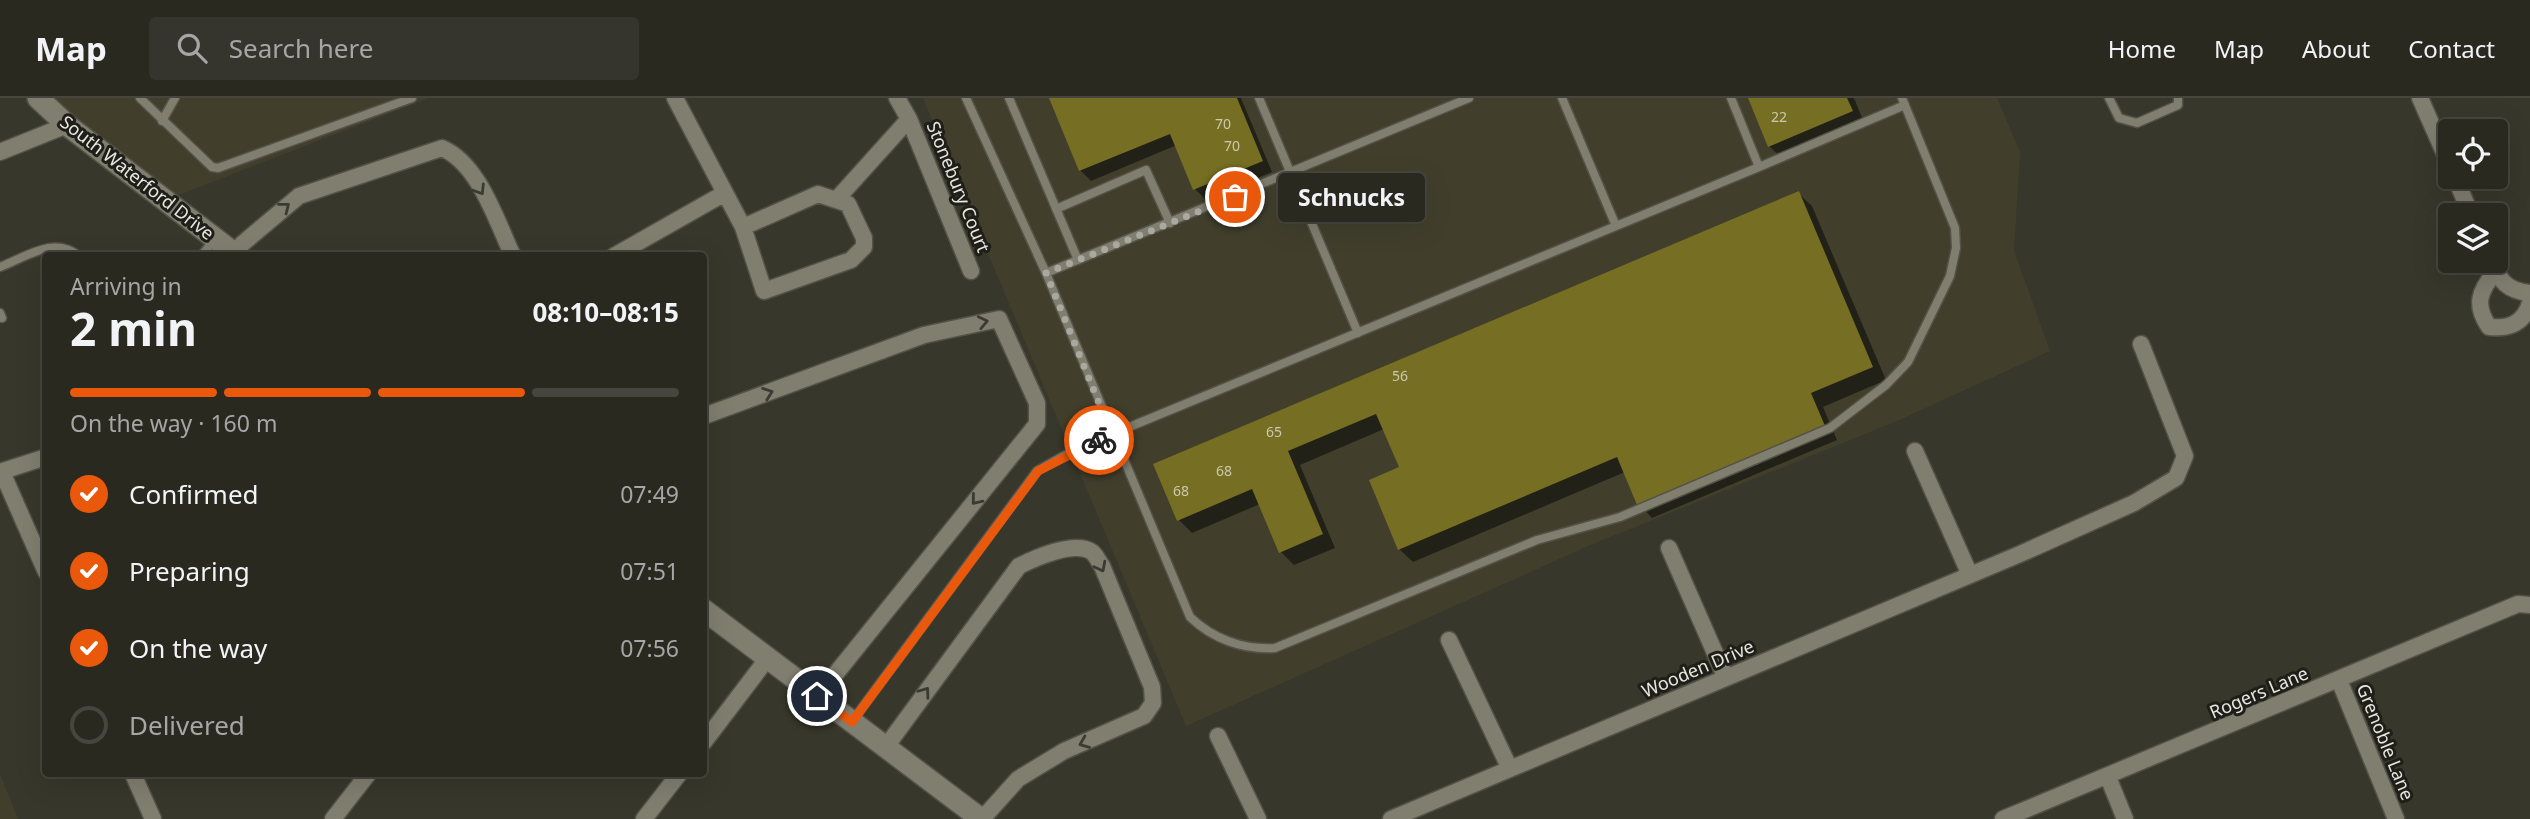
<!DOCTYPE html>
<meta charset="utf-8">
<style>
:root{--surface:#2a2920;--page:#36352d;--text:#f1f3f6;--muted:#a5a6a5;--line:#46453e;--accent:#ea580c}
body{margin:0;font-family:"Noto Sans",sans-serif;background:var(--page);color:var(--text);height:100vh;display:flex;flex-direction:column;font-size:26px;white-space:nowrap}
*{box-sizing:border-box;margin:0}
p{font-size:23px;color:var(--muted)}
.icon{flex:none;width:38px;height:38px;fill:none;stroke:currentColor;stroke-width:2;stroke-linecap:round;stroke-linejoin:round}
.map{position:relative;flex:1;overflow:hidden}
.details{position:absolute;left:42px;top:154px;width:665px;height:525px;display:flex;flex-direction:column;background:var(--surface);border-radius:7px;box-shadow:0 7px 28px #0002,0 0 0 2px var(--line)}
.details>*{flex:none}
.controls{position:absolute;left:2438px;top:21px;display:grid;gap:14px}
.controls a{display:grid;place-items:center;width:70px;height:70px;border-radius:7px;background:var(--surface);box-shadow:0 7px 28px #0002,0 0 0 2px var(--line);font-size:35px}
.pin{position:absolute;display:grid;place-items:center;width:60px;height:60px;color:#fff;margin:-30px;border:4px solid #fff;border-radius:50%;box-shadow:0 2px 7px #0007}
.courier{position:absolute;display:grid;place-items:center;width:70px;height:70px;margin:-35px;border:5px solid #ea580c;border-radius:50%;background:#fff;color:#222;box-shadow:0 2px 9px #0007}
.bubble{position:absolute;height:49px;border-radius:7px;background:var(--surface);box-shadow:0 7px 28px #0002,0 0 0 2px var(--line);font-size:23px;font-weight:700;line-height:49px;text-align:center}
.overview em{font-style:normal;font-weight:700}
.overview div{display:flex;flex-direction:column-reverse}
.overview{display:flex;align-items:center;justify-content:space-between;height:119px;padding:0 28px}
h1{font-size:46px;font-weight:700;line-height:52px}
.bar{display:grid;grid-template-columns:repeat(4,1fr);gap:10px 7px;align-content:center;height:84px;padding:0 28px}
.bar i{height:9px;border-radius:5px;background:var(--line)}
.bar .on{background:var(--accent)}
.bar p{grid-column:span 4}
ol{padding:0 28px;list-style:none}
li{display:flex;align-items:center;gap:21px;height:77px}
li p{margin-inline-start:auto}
li .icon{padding:7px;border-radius:50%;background:var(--accent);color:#fff;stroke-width:4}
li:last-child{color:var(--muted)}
li i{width:38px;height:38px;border:4px solid var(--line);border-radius:50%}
header{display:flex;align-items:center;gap:42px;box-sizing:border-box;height:98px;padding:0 35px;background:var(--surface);border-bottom:2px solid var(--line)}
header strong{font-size:33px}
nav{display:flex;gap:38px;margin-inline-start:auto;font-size:24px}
.search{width:490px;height:63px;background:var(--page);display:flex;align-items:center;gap:18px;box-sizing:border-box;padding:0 24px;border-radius:7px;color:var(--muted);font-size:26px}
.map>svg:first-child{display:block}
.built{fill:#413f2c}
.shadow{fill:#0007}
.building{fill:#766e22}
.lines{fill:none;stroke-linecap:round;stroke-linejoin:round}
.lane-casing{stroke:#545248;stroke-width:11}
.street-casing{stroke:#545248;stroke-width:19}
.secondary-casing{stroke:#545248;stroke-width:24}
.lane{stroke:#7f7e6f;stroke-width:8}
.street{stroke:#7f7e6f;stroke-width:16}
.secondary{stroke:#7f7e6f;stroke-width:21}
.oneway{stroke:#3c3b33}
.done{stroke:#aaa9a0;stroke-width:7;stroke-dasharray:0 12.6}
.route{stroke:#ea580c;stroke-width:9}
.labels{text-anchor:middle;stroke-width:6;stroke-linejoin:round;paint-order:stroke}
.number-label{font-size:14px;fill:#ccc9b0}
.street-label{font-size:18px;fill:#e8e7df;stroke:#1f1e19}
</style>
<header>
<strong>Map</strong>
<div class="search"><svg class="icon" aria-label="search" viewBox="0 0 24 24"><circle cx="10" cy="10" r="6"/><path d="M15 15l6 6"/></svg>Search here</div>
<nav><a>Home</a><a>Map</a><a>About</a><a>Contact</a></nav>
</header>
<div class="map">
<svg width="2530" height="721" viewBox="0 0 2530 721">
<rect width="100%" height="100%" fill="#38372b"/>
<!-- built -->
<path class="built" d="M38 0H429L166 102Z
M923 0H1997L2020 54 2014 153 2050 253 1897 323 1593 446 1186 628Z
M0 676 18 721H0Z"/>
<!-- shadow -->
<path class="shadow" d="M1051 0H1241L1272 74 1205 101 1195 91 1177 47 1091 83 1080 72Z
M1750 0H1854L1865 27 1783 61 1769 48Z
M1798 95 1812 108 1886 282 1823 309 1837 342 1652 420 1639 406 1625 374 1413 464 1399 451 1401 370 1384 331 1300 367 1335 450 1294 467 1281 454 1260 406 1192 435 1179 422 1156 367Z"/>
<!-- building -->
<path class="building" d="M1049 0H1237L1263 63 1193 92 1170 36 1079 73Z
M1748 0H1847L1853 13 1768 49Z
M1799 93 1873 269 1811 295 1825 328 1637 407 1617 359 1398 452 1369 382 1399 369 1376 316 1288 353 1323 436 1279 455 1252 391 1177 423 1153 366Z"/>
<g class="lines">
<!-- lane casing -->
<g class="lane-casing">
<path id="lane" d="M140 0 212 69 218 70 412 0
M966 0 1046 175 1190 519C1213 541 1243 552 1275 550L1537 442 1620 419 1830 330 1886 287 1908 264 1950 178 1956 150 1955 130 1902 0
M1009 0 1078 162
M1259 0 1358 235
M1562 0 1616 128
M2109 0 2119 20 2137 25 2178 7V0
M162 23 175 0
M1759 69 1905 7
M1056 111 1146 72 1170 125
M201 158 215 141
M0 169C28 158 54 138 79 158
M1046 175 1469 0
M0 215 2 220
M853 622 1037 373 1076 351 1759 69 1731 0"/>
</g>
<!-- street casing -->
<g class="street-casing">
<path id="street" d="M675 0 743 129
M897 0 909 21 971 173
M2420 0 2450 68
M0 54 67 27
M2455 79 2471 117
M818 96 848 106 864 140V149L851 162 764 193 743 129Z
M836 102 909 21
M237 156 242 146 299 98 442 50C479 66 496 122 513 158
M614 158 725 95
M2491 163C2500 183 2507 193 2530 195
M2496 173C2479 193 2474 207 2489 229 2509 231 2524 225 2530 205
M704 318 924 237 999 221 1037 305V326L817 599
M1915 353 1970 477
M0 374 46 359
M2 374 46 474
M1669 450 1726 580
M1449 542 1510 671
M2339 582 2396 721
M1218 638 1258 721
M704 644 767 561
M885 650 1019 468C1035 460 1075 442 1092 454 1096 457 1099 464 1102 468L1152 589 1153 605 1144 618 1064 653 1018 681 982 721
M133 676 153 721
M2108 679 2125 721
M333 721 368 676
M644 721 679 676
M1391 721 2020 456 2134 405 2176 380 2185 358 2141 246
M2003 721 2518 506 2530 507"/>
</g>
<!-- secondary casing -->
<g class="secondary-casing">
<path id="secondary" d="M38 0 67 27 238 158
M704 512 981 721"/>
</g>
<!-- lane -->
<use href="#lane" class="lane"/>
<!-- street -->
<use href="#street" class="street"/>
<!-- secondary -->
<use href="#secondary" class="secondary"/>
</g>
<!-- one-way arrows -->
<defs><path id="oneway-chevron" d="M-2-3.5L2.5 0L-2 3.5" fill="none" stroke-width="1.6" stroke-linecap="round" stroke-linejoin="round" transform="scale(1.75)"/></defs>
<g class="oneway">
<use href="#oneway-chevron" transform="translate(480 92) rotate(58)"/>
<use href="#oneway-chevron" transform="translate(285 109) rotate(-38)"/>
<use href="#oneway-chevron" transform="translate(983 224) rotate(-12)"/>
<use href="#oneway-chevron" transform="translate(768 295) rotate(-20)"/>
<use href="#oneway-chevron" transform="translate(976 402) rotate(129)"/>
<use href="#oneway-chevron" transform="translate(1101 469) rotate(63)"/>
<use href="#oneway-chevron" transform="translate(925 594) rotate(-54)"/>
<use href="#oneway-chevron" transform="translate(1084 645) rotate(158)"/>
</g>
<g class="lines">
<!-- done -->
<path class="done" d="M1099 342 1112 337 1046 175 1235 99"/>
<!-- route -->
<path class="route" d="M817 598 852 624 1038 373 1099 342"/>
</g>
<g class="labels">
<!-- number labels -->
<g class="number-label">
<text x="1779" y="24">22</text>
<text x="1223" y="31">70</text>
<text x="1232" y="53">70</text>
<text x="1400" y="283">56</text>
<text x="1274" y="339">65</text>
<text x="1224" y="378">68</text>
<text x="1181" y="398">68</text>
</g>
<!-- street labels -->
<g class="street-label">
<text transform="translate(137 80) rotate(38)" y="6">South Waterford Drive</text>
<text transform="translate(958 89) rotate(68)" y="6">Stonebury Court</text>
<text transform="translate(1698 571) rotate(-23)" y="6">Wooden Drive</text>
<text transform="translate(2259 595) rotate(-23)" y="6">Rogers Lane</text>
<text transform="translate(2385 644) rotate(68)" y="6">Grenoble Lane</text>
</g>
</g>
</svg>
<div class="controls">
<a><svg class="icon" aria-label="locate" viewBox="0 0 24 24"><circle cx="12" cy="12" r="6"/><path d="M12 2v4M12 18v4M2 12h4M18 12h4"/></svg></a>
<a><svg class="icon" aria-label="layers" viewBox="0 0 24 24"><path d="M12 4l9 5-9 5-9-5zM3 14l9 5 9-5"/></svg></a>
</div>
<div class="pin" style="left:1235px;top:99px;background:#ea580c"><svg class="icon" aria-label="bag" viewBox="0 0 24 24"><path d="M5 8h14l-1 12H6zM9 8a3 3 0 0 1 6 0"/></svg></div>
<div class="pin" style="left:817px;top:598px;background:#1f2937"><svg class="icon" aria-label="home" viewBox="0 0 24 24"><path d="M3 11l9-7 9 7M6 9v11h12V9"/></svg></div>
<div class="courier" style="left:1099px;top:342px"><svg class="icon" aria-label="bike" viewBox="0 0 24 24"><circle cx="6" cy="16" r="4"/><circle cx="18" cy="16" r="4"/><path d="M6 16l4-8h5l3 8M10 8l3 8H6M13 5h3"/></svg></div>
<div class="bubble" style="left:1278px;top:75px;width:147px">Schnucks</div>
<section class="details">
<div class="overview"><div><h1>2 min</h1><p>Arriving in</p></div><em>08:10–08:15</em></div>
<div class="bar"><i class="on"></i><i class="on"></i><i class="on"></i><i></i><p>On the way · 160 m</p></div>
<ol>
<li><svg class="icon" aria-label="check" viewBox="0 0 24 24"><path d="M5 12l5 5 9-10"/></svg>Confirmed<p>07:49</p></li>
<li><svg class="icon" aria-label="check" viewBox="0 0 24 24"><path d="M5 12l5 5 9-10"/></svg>Preparing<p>07:51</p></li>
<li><svg class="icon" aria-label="check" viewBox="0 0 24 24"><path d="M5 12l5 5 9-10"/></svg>On the way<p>07:56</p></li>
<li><i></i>Delivered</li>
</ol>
</section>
</div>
